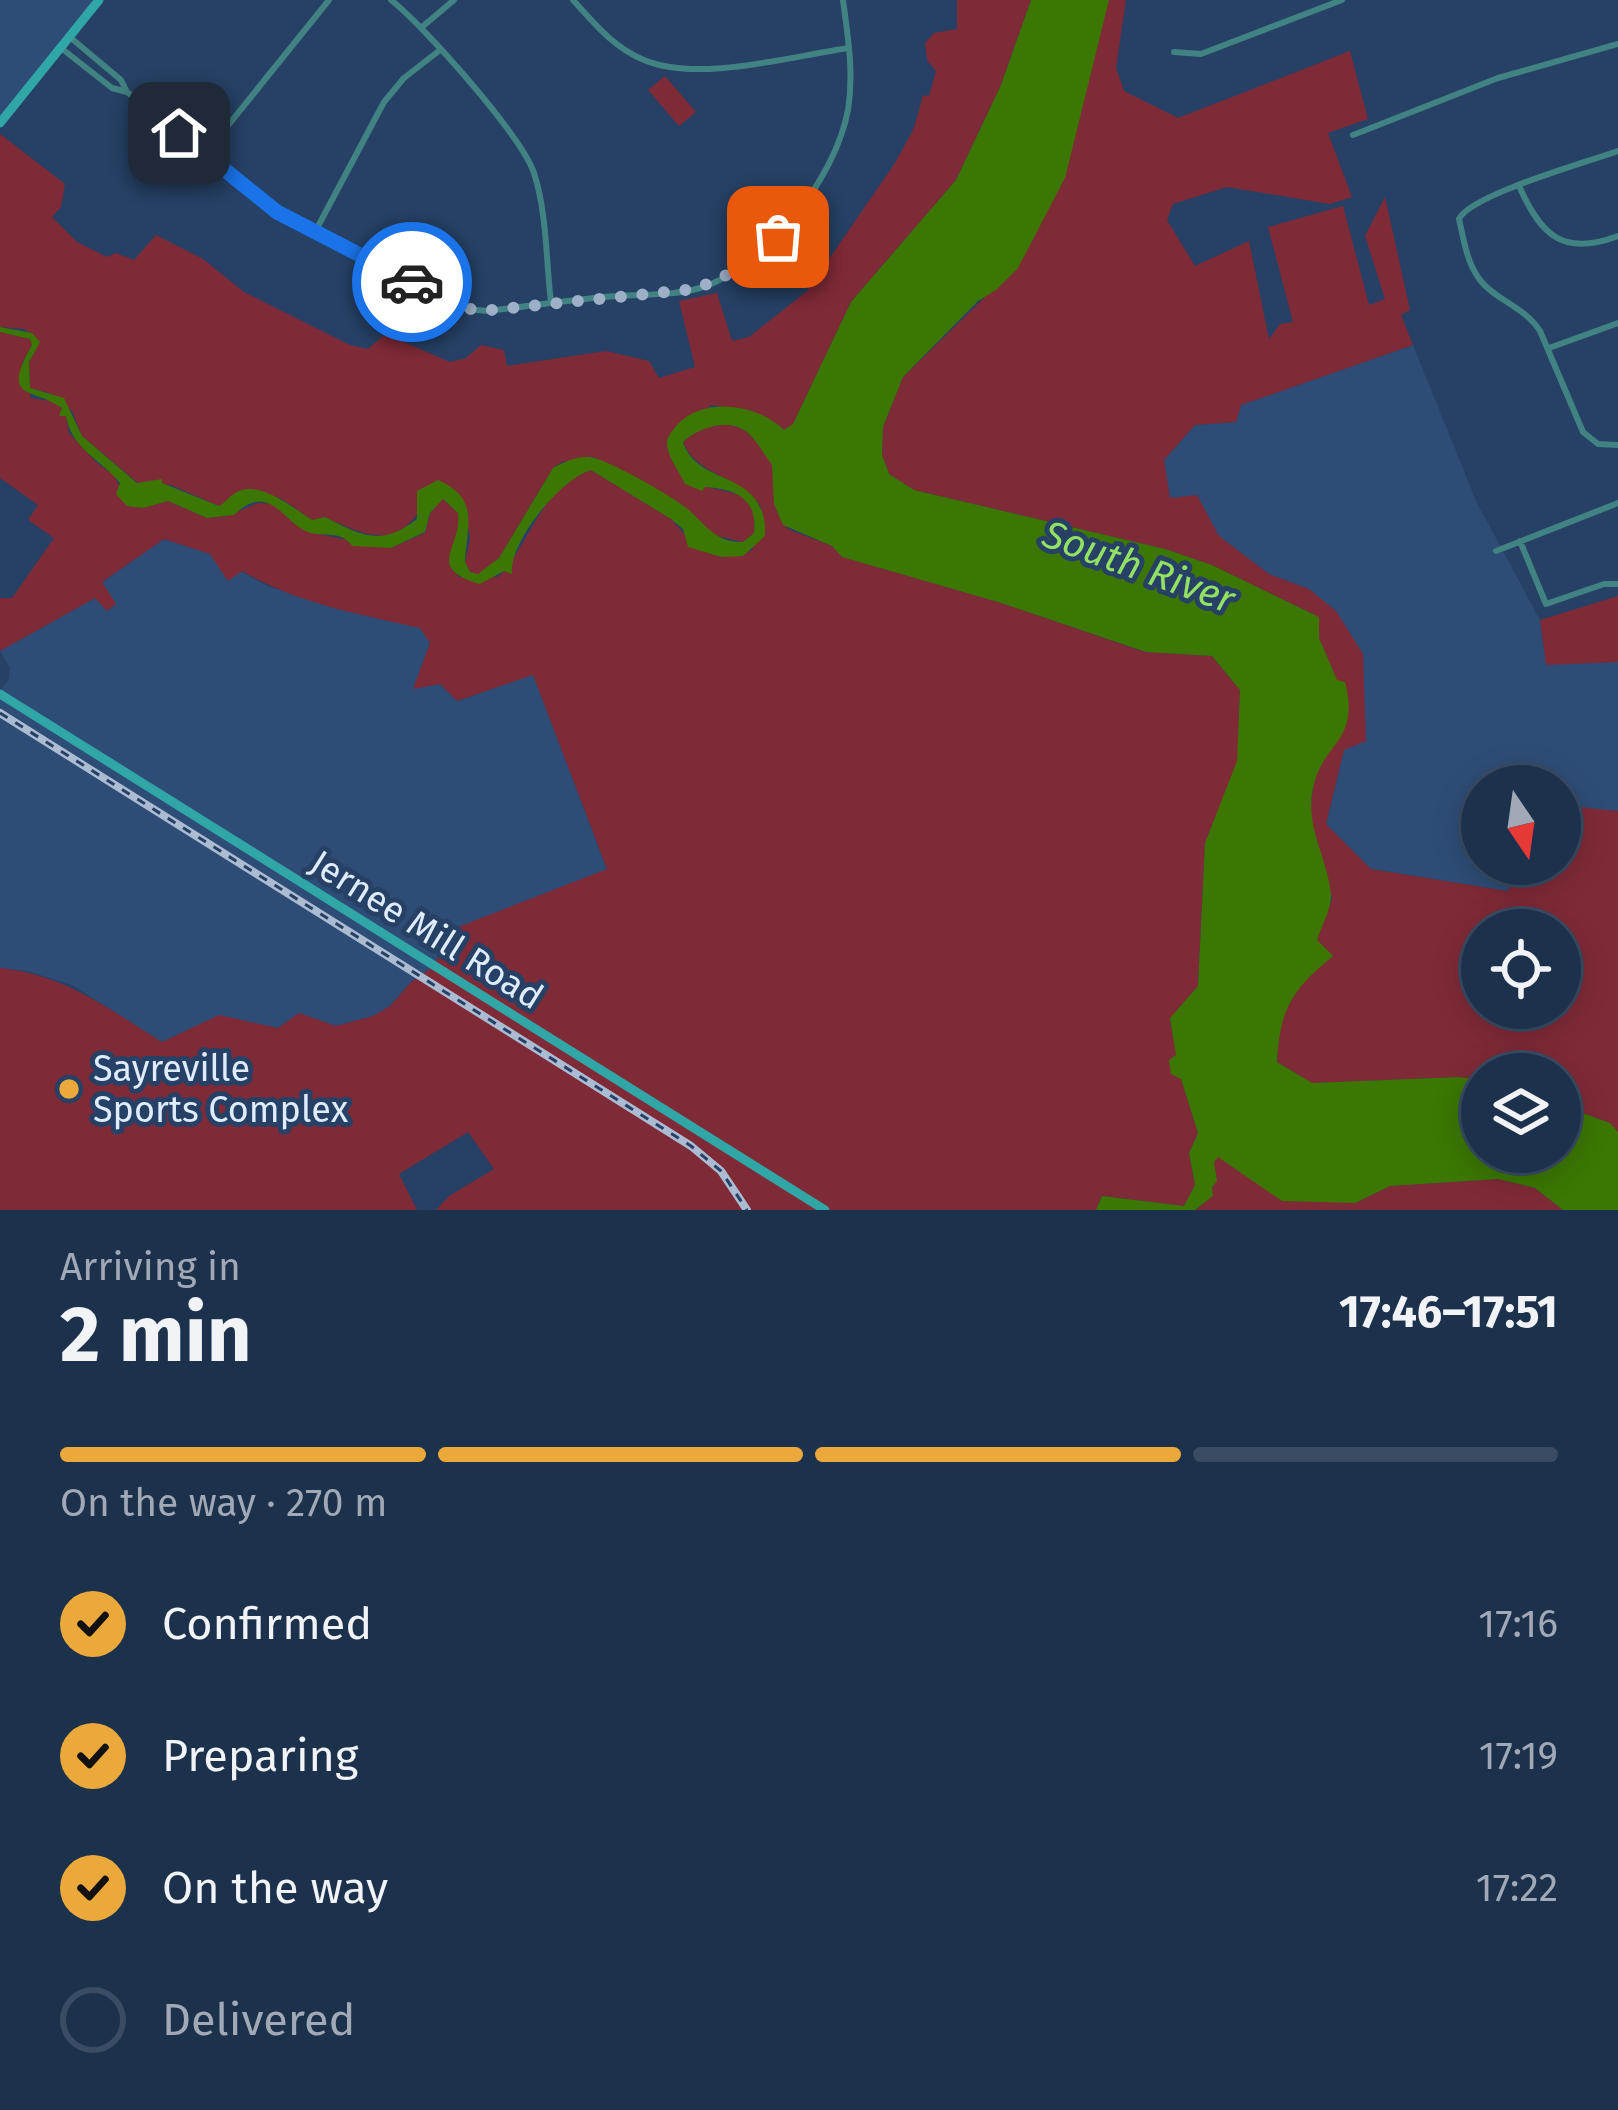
<!DOCTYPE html>
<meta charset="utf-8">
<style>
:root{--surface:#1c314c;--page:#293d56;--text:#f1f3f6;--muted:#a0a9b5;--line:#3a4c64;--accent:#eca93b}
body{margin:0;font-family:"Fira Sans",sans-serif;background:var(--page);color:var(--text);height:100vh;display:flex;flex-direction:column;font-size:45px;white-space:nowrap}
*{box-sizing:border-box;margin:0}
p{font-size:39px;color:var(--muted)}
.icon{flex:none;width:66px;height:66px;fill:none;stroke:currentColor;stroke-width:2;stroke-linecap:round;stroke-linejoin:round}
.map{position:relative;height:1210px;overflow:hidden}
.sheet{display:flex;flex-direction:column;background:var(--surface);flex:1}
.sheet>*{flex:none}
.needle{width:78px;rotate:167deg}
.fabs{position:absolute;left:1461px;top:765px;display:grid;gap:24px}
.fabs a{display:grid;place-items:center;width:120px;height:120px;border-radius:50%;background:var(--surface);box-shadow:0 6px 30px #0003,0 0 0 3px var(--line);font-size:60px}
.pin{position:absolute;display:grid;place-items:center;width:102px;height:102px;color:#fff;margin:-51px;border-radius:24px;box-shadow:0 6px 18px #0006}
.courier{position:absolute;display:grid;place-items:center;width:120px;height:120px;margin:-60px;border:9px solid #1a73e8;border-radius:50%;background:#fff;color:#222;box-shadow:0 3px 15px #0007}
.headline em{font-style:normal;font-weight:700}
.headline div{display:flex;flex-direction:column-reverse}
.headline{display:flex;align-items:center;justify-content:space-between;height:204px;padding:0 60px}
h1{font-size:78px;font-weight:700;line-height:90px}
.bar{display:grid;grid-template-columns:repeat(4,1fr);gap:18px 12px;align-content:center;height:144px;padding:0 60px}
.bar i{height:15px;border-radius:9px;background:var(--line)}
.bar .on{background:var(--accent)}
.bar p{grid-column:span 4}
ol{padding:0 60px;list-style:none}
li{display:flex;align-items:center;gap:36px;height:132px}
li p{margin-inline-start:auto}
li .icon{padding:12px;border-radius:50%;background:var(--accent);color:#111;stroke-width:4}
li:last-child{color:var(--muted)}
li i{width:66px;height:66px;border:6px solid var(--line);border-radius:50%}
.map>svg:first-child{display:block}
.built{fill:#2e4d76}
.green{fill:#7f2a37;fill-rule:evenodd}
.water{fill:#3b7702}
.lines{fill:none;stroke-linecap:round;stroke-linejoin:round}
.street{stroke:#418282;stroke-width:6}
.secondary{stroke:#30a6a6;stroke-width:9}
.rail-casing{stroke:#abbcd2;stroke-width:8}
.rail{stroke:#264165;stroke-width:3;stroke-dasharray:9;stroke-linecap:butt}
.done{stroke:#9eb0c8;stroke-width:12;stroke-dasharray:0 21.6}
.route{stroke:#1a73e8;stroke-width:15}
.poi-dot{fill:#eca93b;stroke:#264165;stroke-width:4.5}
.labels{text-anchor:middle;stroke-width:10;stroke-linejoin:round;paint-order:stroke}
.street-label{font-size:36px;fill:#dfecfd;stroke:#264165}
.poi-label{font-size:36px;fill:#dfecfd;stroke:#264165;text-anchor:start}
.water-label{font-size:39px;font-style:italic;fill:#92e163;stroke:#264165}
</style>
<div class="map">
<svg width="1618" height="1210" viewBox="0 0 1618 1210">
<rect width="100%" height="100%" fill="#264165"/>
<!-- built -->
<path class="built" d="M0 0H99L0 123Z
M1413 345 1476 501 1540 620 1546 664 1618 662V811L1578 808 1560 828V786H1482V864H1530L1507 891 1371 869 1326 824 1344 750 1309 589 1269 574 1218 536 1197 495 1170 499 1164 460 1195 425 1236 422 1241 405Z
M164 539 210 554 269 587 420 628 430 642 414 689 440 684 458 701 533 674 607 870 449 931 434 966 411 982 390 1006 373 1016 335 1026 299 1013 278 1028 219 1016 162 1042 72 985 27 971 0 968V691L9 679 10 668 0 651 95 598 107 610 101 583Z"/>
<!-- green -->
<path class="green" d="M957 0H1031L1001 85 956 180 851 302 793 424 784 430C764 411 737 410 711 405L668 447C676 465 687 481 707 487 737 495 758 491 754 533L743 542 713 535 693 517 593 457 562 462 553 468 499 558 478 575 470 572 465 562 470 539 467 519 438 481C405 542 388 548 325 517L312 520 280 498 230 500 219 506 171 485 138 483 82 436 72 411 49 393 30 388 29 362 39 343 25 329 0 327V134L65 184 61 207 52 217 77 242 107 257 116 253 134 260 156 235 203 259 244 292 350 345 368 349 385 334 450 362 466 358 481 345 504 350 507 366 606 351 649 361 659 378 695 367 679 301 717 293 732 341 749 337 807 291 895 163 914 128 923 95 929 96 936 71 927 60 925 43 934 33 957 29Z
M1109 0H1126L1116 68 1124 91 1178 118 1350 51 1368 119 1328 133 1352 197 1330 204 1227 187 1173 204 1167 220 1195 266 1249 241 1269 339 1280 324 1293 322 1268 227 1343 206 1369 305 1385 299 1365 236 1385 197 1410 310 1401 315 1413 345 1241 405 1236 422 1195 425 1164 460 1170 498 1197 495 1219 536 1269 574 1309 589 1336 611 1363 654 1366 741 1344 750 1326 824 1371 869 1507 891 1530 864H1560V828L1578 807 1618 811V1132L1610 1123 1560 1105V1074H1482V1080L1459 1077 1312 1083 1277 1062 1280 1020 1300 984 1332 899 1309 817 1315 775 1337 739V681L1319 638V617L1212 565 1165 549 914 490 889 474 882 455 883 427 903 377 984 298 1094 47ZM1482 930H1560V1008H1482Z
M665 76 696 112 679 126 648 90Z
M0 332 30 339 32 345 22 363 31 398 56 402 62 409 60 415 66 416 69 433 97 463 115 476 120 489 143 508 168 501 207 518 227 516 258 503 275 504 323 535 391 548 425 533 430 514 442 498 458 513 460 526 452 547 459 577H498C531 544 541 485 591 470L671 519 688 538 752 551 761 507C742 475 694 476 683 441 698 428 729 417 748 433 757 440 765 455 773 465L774 504 788 529 832 546 843 557 998 602 1145 652 1212 656 1240 690 1238 761 1205 843 1198 986 1170 1019 1181 1078 1198 1133 1189 1153 1195 1185 1184 1206 1102 1196 1096 1210H436L449 1196 494 1169 468 1132 399 1174 417 1210H0V968C64 974 109 1009 162 1042L219 1015 278 1028 299 1013 336 1026 373 1016 390 1006 411 982 434 966 448 931 607 869 533 675 457 701 440 684 413 689 430 643 420 628C359 614 296 603 242 571L228 581 210 554 164 539 102 582 116 604 107 611 95 598 0 651V598H12L54 538 28 520 38 505 0 478Z
M1618 596V662L1546 665 1540 620Z
M1217 1156 1355 1203 1389 1186 1498 1179 1535 1188 1563 1210H1195C1212 1200 1217 1181 1214 1162Z"/>
<!-- water -->
<path class="water" d="M1031 0H1109L1065 178 1018 268 996 290 978 301 903 377 883 427 882 455 889 474 914 490 1165 549 1212 565 1319 617V638L1337 680 1345 682C1361 745 1320 740 1312 794 1307 831 1328 859 1331 895 1332 908 1321 927 1317 940L1333 956C1292 990 1280 1008 1277 1062L1312 1083 1459 1077 1482 1080V1152H1560V1105L1610 1123 1618 1132V1210H1563L1535 1188 1498 1179 1390 1186 1355 1203 1282 1201 1218 1157 1214 1162 1217 1181 1212 1187 1213 1196 1195 1210H1096L1102 1196 1184 1206 1195 1185 1189 1153 1198 1133 1181 1079 1171 1074 1169 1060 1176 1055 1170 1018 1198 986 1205 843 1237 761 1240 690 1212 656 1146 652 998 602 842 557 832 546 783 525 774 504 772 465C765 455 756 440 748 433 729 417 698 428 683 442 697 488 768 468 765 536L743 556 721 557 688 547 683 529 671 519 591 470C561 479 509 541 512 574L504 571 480 584C424 567 462 549 458 513L443 499 430 513 425 532 391 548 352 546C340 529 325 538 308 532 283 523 270 480 234 515L207 518 168 501 143 508 127 506 116 494 120 483C101 459 72 450 66 416H59L62 408C32 387 0 401 32 345L30 339 0 332V327L32 333 40 342 29 362 30 388 64 398 82 436 137 483 162 479V483L219 506C225 503 229 497 235 493 258 478 293 508 312 520L325 517C362 536 381 547 417 519V491L438 480C480 498 467 526 465 562L470 572 478 574 499 558 553 468C563 462 577 456 589 457 606 458 674 497 689 510 706 526 717 543 743 542L754 533C758 499 736 489 705 487L702 491 685 484C680 472 666 456 667 441 668 435 674 429 677 425 703 396 758 404 784 430L793 424 851 302 956 180 1001 85Z"/>
<g class="lines">
<!-- street -->
<path class="street" d="M391 0C424 26 521 135 534 173 547 213 546 261 551 303
M573 0C594 23 614 48 644 60 698 83 792 56 849 48
M422 27 454 0
M61 48 112 88 127 92 121 80 71 38
M1174 52 1201 54 1342 0
M127 92 289 219 466 309 488 311C531 306 574 299 617 296 644 294 673 296 700 288 767 267 835 179 848 110 854 73 848 37 843 0
M1353 135 1498 78 1618 44
M1618 151C1587 162 1470 195 1459 219 1463 236 1466 258 1476 274 1490 299 1524 305 1540 331L1583 432 1598 444 1618 445
M205 154 329 0
M1520 188C1542 237 1564 256 1618 236
M315 232 384 102 404 78 440 50
M1549 348 1618 323
M1520 541 1546 604 1604 584H1618
M1496 551 1618 503"/>
<!-- secondary -->
<path class="secondary" d="M0 123 99 0
M0 694 825 1210"/>
<!-- rail casing -->
<g class="rail-casing">
<path id="rail" d="M0 713 691 1146 721 1171 747 1210"/>
</g>
<!-- rail -->
<use href="#rail" class="rail"/>
</g>
<g class="lines">
<!-- done -->
<path class="done" d="M412 282 461 307 481 311 696 289 744 267 778 237"/>
<!-- route -->
<path class="route" d="M179 133 277 212 412 282"/>
</g>
<!-- markers -->
<circle class="poi-dot" cx="69" cy="1089" r="12"/>
<g class="labels">
<!-- street labels -->
<g class="street-label">
<text transform="translate(427 929) rotate(32)" y="13">Jernee Mill Road</text>
</g>
<!-- poi labels -->
<g class="poi-label">
<text x="93" y="1081">Sayreville<tspan x="93" dy="41">Sports Complex</tspan></text>
</g>
<!-- water labels -->
<g class="water-label">
<text transform="translate(1139 566) rotate(20)" y="14">South River</text>
</g>
</g>
</svg>
<div class="fabs">
<a><svg class="needle" viewBox="-14 -14 28 28"><path d="M0-13l5 13h-10z" fill="#e53935"/><path d="M0 13l5-13h-10z" fill="#a0a9b5"/></svg></a>
<a><svg class="icon" aria-label="locate" viewBox="0 0 24 24"><circle cx="12" cy="12" r="6"/><path d="M12 2v4M12 18v4M2 12h4M18 12h4"/></svg></a>
<a><svg class="icon" aria-label="layers" viewBox="0 0 24 24"><path d="M12 4l9 5-9 5-9-5zM3 14l9 5 9-5"/></svg></a>
</div>
<div class="pin" style="left:778px;top:237px;background:#ea580c"><svg class="icon" aria-label="bag" viewBox="0 0 24 24"><path d="M5 8h14l-1 12H6zM9 8a3 3 0 0 1 6 0"/></svg></div>
<div class="pin" style="left:179px;top:133px;background:#1f2937"><svg class="icon" aria-label="home" viewBox="0 0 24 24"><path d="M3 11l9-7 9 7M6 9v11h12V9"/></svg></div>
<div class="courier" style="left:412px;top:282px"><svg class="icon" aria-label="car" viewBox="0 0 24 24"><path d="M5 17H2v-5l4-1 3-4h7l3 4 3 1v5h-3M9 17h6M6 11h13"/><circle cx="7" cy="17" r="2"/><circle cx="17" cy="17" r="2"/></svg></div>
</div>
<section class="sheet">
<div class="headline"><div><h1>2 min</h1><p>Arriving in</p></div><em>17:46–17:51</em></div>
<div class="bar"><i class="on"></i><i class="on"></i><i class="on"></i><i></i><p>On the way · 270 m</p></div>
<ol>
<li><svg class="icon" aria-label="check" viewBox="0 0 24 24"><path d="M5 12l5 5 9-10"/></svg>Confirmed<p>17:16</p></li>
<li><svg class="icon" aria-label="check" viewBox="0 0 24 24"><path d="M5 12l5 5 9-10"/></svg>Preparing<p>17:19</p></li>
<li><svg class="icon" aria-label="check" viewBox="0 0 24 24"><path d="M5 12l5 5 9-10"/></svg>On the way<p>17:22</p></li>
<li><i></i>Delivered</li>
</ol>
</section>
